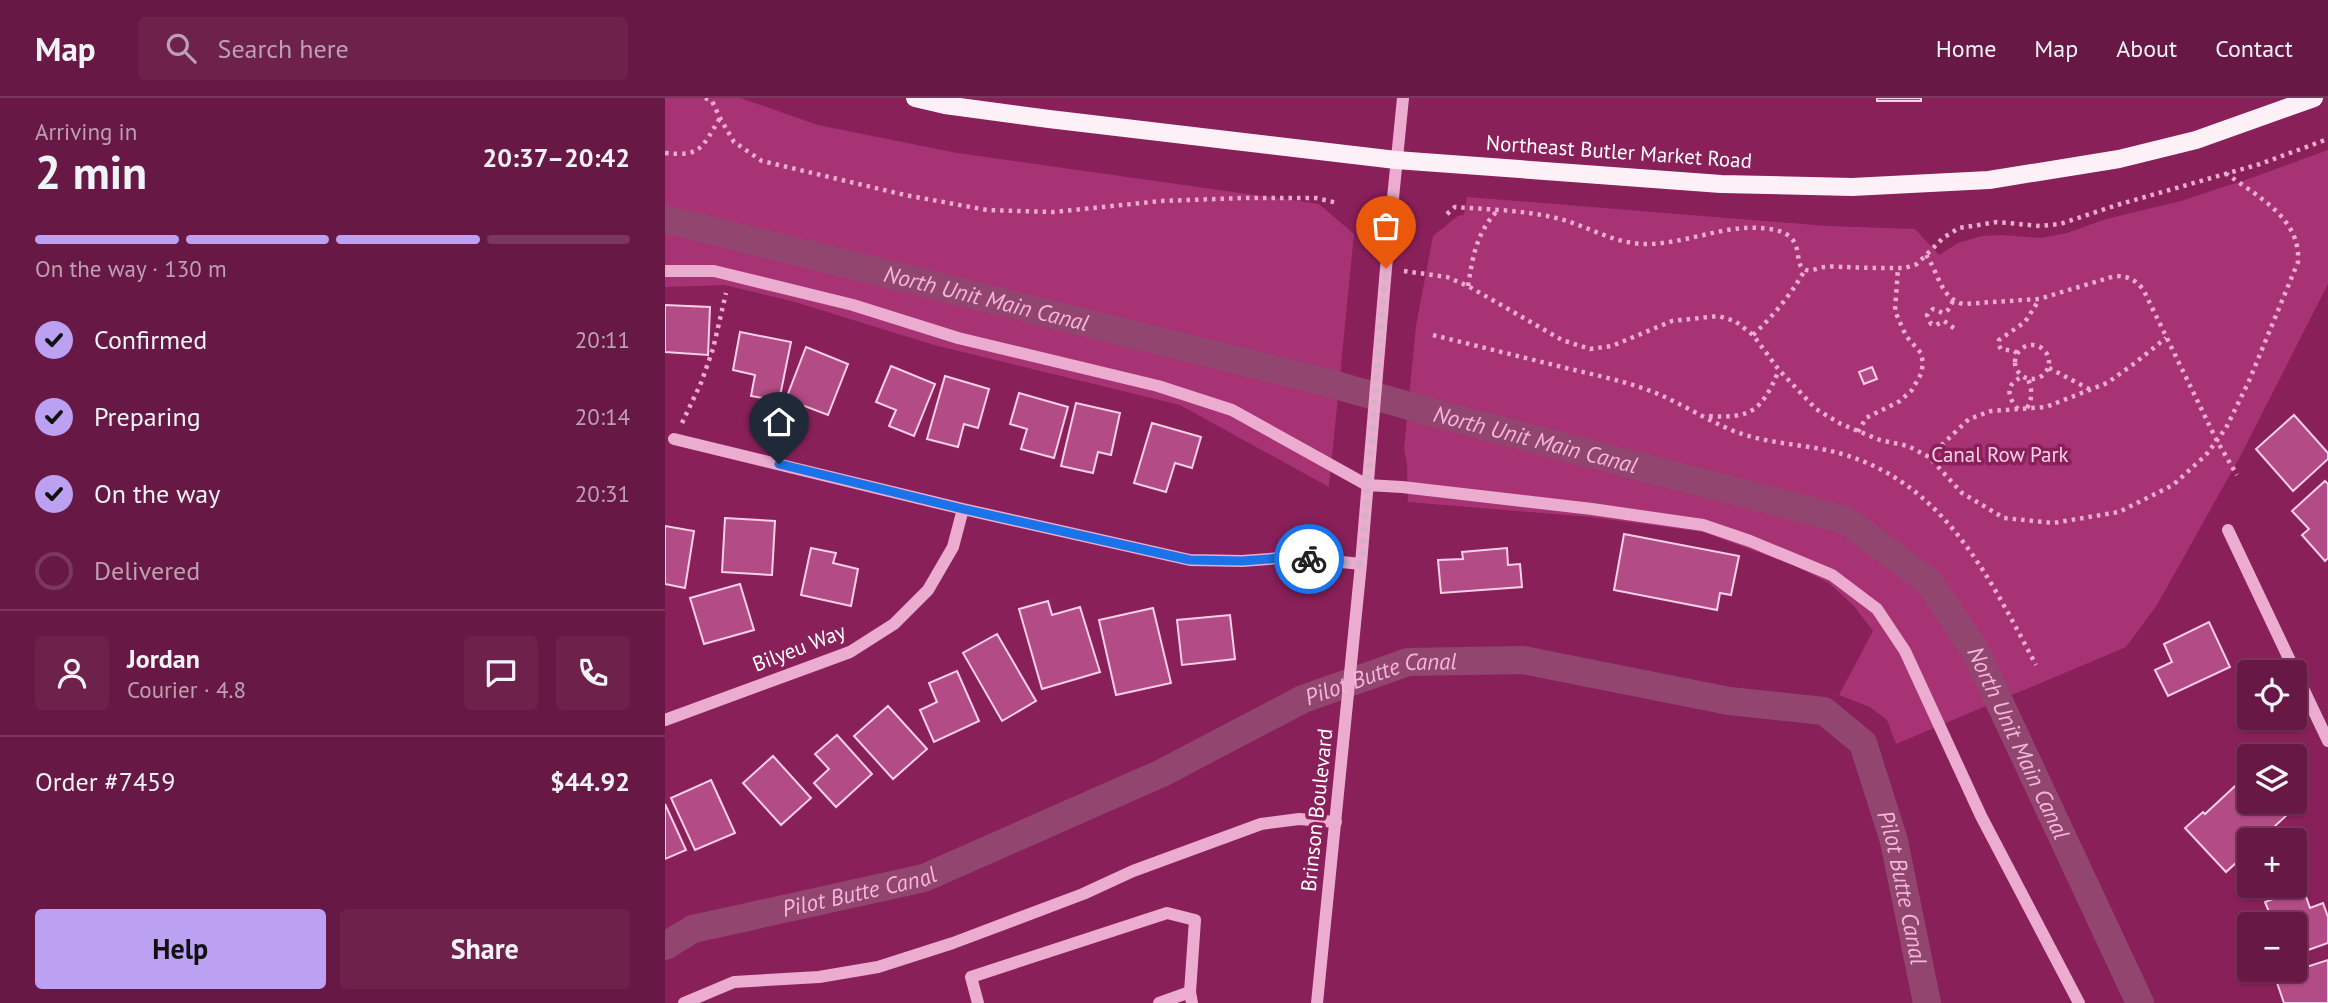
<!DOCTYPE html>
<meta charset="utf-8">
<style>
:root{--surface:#681844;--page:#6d214b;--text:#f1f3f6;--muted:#bda0b2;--line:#7b375d;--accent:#bca0f2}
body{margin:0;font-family:"PT Sans",sans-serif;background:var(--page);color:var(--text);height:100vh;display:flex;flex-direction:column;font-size:26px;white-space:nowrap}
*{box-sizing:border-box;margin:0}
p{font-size:23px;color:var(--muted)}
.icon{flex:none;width:38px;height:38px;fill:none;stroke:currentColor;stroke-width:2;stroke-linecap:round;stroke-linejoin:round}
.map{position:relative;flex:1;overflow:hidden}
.drawer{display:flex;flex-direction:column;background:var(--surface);width:665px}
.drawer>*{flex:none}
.tools{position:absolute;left:1572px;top:562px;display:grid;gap:14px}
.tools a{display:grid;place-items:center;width:70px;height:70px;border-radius:7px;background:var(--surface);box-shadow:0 2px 5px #0004,0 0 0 2px var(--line);font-size:35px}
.pin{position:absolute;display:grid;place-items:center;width:60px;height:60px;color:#fff;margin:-72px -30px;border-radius:50% 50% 50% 0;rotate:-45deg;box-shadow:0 0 7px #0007}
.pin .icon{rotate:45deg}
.courier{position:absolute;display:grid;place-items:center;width:70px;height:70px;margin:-35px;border:5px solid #1a73e8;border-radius:50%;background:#fff;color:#222;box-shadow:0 2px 9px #0007}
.head em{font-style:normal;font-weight:700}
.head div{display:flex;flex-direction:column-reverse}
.head{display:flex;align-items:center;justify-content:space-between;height:119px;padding:0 35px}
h1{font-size:46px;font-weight:700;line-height:52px}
.bar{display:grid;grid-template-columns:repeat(4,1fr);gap:10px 7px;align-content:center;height:84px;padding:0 35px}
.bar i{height:9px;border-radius:5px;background:var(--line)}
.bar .selected{background:var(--accent)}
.bar p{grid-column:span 4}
.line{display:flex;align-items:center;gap:18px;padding:0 35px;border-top:2px solid var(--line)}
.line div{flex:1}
.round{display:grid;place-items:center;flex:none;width:74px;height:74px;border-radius:7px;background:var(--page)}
ol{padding:0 35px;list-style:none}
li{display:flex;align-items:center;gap:21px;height:77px}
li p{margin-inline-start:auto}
li .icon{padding:7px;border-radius:50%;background:var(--accent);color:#111;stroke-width:4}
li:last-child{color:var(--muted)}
li i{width:38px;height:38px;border:4px solid var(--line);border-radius:50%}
.cta{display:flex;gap:14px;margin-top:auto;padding:14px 35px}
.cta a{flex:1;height:80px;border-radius:7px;background:var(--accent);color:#111;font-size:28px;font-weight:700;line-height:80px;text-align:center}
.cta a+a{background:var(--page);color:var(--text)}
header{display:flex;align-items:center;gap:42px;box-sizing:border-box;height:98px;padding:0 35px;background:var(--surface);border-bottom:2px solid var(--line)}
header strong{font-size:33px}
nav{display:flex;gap:38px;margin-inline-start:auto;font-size:24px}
.search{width:490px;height:63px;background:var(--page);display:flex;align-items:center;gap:18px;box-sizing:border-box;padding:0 24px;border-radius:7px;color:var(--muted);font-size:26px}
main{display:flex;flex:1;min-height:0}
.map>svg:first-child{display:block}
.green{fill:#a73374}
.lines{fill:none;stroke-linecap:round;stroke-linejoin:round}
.canal{stroke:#92466f;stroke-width:28}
.building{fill:#b34c86;stroke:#f8d1e7;stroke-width:2}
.path{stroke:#ebaccf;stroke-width:4.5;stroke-dasharray:3.5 5;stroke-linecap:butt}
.minor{stroke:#ebaccf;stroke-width:12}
.major{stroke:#fef0f7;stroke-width:18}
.done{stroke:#d6b1c5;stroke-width:7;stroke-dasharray:0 12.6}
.route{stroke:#1a73e8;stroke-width:9}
.labels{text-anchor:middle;stroke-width:7;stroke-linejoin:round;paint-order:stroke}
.street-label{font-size:21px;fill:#fff;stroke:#8a205a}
.park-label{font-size:21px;fill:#f8d1e7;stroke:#8a205a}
.water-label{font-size:23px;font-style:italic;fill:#f2b7d9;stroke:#8a205a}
</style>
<header>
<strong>Map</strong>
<div class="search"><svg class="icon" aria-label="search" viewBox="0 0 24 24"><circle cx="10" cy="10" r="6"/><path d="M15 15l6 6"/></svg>Search here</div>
<nav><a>Home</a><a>Map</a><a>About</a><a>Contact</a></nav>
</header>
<main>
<section class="drawer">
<div class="head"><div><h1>2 min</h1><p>Arriving in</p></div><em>20:37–20:42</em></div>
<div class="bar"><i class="selected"></i><i class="selected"></i><i class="selected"></i><i></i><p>On the way · 130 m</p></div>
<ol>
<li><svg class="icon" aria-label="check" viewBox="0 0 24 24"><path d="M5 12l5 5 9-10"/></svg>Confirmed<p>20:11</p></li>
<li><svg class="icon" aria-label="check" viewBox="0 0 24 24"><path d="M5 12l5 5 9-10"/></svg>Preparing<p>20:14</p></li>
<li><svg class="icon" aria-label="check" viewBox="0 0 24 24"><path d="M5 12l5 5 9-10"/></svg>On the way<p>20:31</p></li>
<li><i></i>Delivered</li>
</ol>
<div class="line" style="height:126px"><a class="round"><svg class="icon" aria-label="person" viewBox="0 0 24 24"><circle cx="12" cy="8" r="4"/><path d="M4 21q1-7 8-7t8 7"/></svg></a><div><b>Jordan</b><p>Courier · 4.8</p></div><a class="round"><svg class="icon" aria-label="chat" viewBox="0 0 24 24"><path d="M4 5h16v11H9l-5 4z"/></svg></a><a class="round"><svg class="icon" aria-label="phone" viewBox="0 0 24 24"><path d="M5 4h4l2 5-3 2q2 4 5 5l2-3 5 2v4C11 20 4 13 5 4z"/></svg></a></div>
<div class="line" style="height:91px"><div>Order #7459</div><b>$44.92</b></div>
<div class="cta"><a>Help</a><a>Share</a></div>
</section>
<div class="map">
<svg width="1663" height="905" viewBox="0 0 1663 905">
<rect width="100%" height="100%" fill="#8a205a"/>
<!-- green -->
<path class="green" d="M0 0H75L153 27 292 55 654 106 689 136 664 389 515 307 269 247 130 204 60 187 0 189Z
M1663 52V186L1577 355 1492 507 1461 549 1231 646 1222 622 1205 609 1174 597 1208 533 1189 508 1164 485 1131 468 1038 434 926 419 743 404 742 366 739 351 751 228 768 138 793 118 799 117 802 99 1163 128 1250 131 1274 157 1293 145 1317 138 1337 137 1376 140 1402 135 1441 121 1516 103 1589 79Z"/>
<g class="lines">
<!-- canal -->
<g class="canal">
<path id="s1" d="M0 121 660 284 776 317 1181 422 1264 484 1311 554 1475 905"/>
<path id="s2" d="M0 848 28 831 259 780 497 675 638 601 743 564 858 562 1064 603 1159 613 1198 645 1229 743 1262 905"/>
</g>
</g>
<!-- building -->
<path class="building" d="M1212 0H1256V3H1212Z
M0 207 45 209 43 257 0 254Z
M75 234 126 244 114 303 86 298 90 277 68 272Z
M141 249 183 266 163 317 121 301Z
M226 268 270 286 249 338 224 328 231 312 211 304Z
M1207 269 1212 281 1199 286 1194 274Z
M280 278 324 291 313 330 299 326 293 349 262 341Z
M354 295 403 309 389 360 356 351 362 331 345 326Z
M411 305 455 315 446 357 433 354 428 375 396 368Z
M1629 317 1663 355V361L1628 393 1591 351Z
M487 325 536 339 527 370 510 365 501 394 469 385Z
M1660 383 1663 386V460L1660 463 1637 437 1644 431 1627 413Z
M60 420 110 423 107 477 57 474Z
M0 428 29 433 20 490 0 486Z
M959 436 1074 458 1066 497 1055 495 1052 512 949 492Z
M146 450 171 455 168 465 193 471 186 508 136 497Z
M842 450 843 467 855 466 857 489 776 495 773 462 798 461 797 454Z
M75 486 89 532 39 546 25 500Z
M383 503 387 517 415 509 435 574 377 591 354 511Z
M488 510 506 585 451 597 434 522Z
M565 517 570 561 517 567 512 522Z
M1544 524 1565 569 1503 598 1490 572 1507 564 1499 546Z
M332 536 371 603 337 623 298 555Z
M292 573 314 623 269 644 255 612 272 604 264 585Z
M223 608 262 651 228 681 189 638Z
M172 637 207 676 171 709 149 685 164 671 150 656Z
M108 658 146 700 116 727 78 685Z
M1584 675V704H1612L1623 716 1595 742H1584V753L1561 774 1520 730 1538 714 1540 716Z
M46 682 70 735 30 752 6 700Z
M0 706 21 752 0 761Z
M1638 790 1645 810 1658 805 1663 819V845L1629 857V826H1609L1600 804Z
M1663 862V905H1619L1610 879Z"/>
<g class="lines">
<!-- path -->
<path class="path" d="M40 0 47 3 55 20 69 44 97 63 240 97 322 112 389 114 496 103 579 100H651L673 105
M0 55C37 59 37 49 55 20
M782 116 790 109C827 112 866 112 902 123 927 131 951 145 978 146 1021 147 1062 124 1105 131 1143 136 1127 165 1139 171 1146 175 1153 169 1160 169 1167 168 1175 169 1181 169 1201 170 1221 170 1240 170L1252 166 1278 140 1294 130 1332 124 1375 128 1395 126 1452 107 1595 66 1663 41
M1261 157C1274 175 1275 200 1298 206L1374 201 1450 178C1463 178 1469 181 1478 191L1552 343 1572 377
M739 173 782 179 803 188 897 242 925 251 947 248 1007 223 1053 218 1070 223 1088 237 1114 272 1151 311 1176 326 1215 342 1243 348 1264 359 1297 395 1339 420 1388 425 1454 414 1508 387 1541 357 1561 330 1584 283 1633 164C1636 120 1593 99 1562 76
M803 188C808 158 811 136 832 113
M1288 203 1283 212 1278 215 1268 211 1262 217 1266 226 1271 227 1279 223 1290 231
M768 237C812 248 857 259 901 270 930 277 960 283 988 294 1014 304 1038 320 1064 331 1100 347 1140 345 1177 356 1280 386 1324 479 1371 567
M1088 237C1109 217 1125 198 1140 172
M1350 264a17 17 0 1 1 34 0a17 17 0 1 1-34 0Z
M1352 255 1349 253 1336 251 1333 246 1334 242 1360 224 1374 202
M1384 270 1424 291
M1362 310C1368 300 1367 291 1363 281
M1353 311C1342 299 1340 286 1357 279
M1044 318C1087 321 1097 312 1114 272
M17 325 36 285 48 251 61 195
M1193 334 1201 320 1235 303 1247 292 1256 276 1258 265 1256 255 1241 238 1230 213 1233 170
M1264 359 1304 321 1326 313 1381 309 1442 285 1470 265 1501 240"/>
<!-- minor -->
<path class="minor" d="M0 173H49L188 207 293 240 493 288 567 312 702 387 737 389 927 411 1038 427 1085 443 1167 477 1212 511 1240 553 1316 718 1414 905
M9 341 298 411 525 462 577 463 628 459 696 466
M1563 432 1663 643
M0 622 185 554 229 526 263 492 288 449 298 411
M19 905 69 884 154 879 213 869 288 845 418 796 468 773 596 726 634 721 671 724
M313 905 306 879 502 815 530 822 525 894 527 905
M494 905 525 894
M652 905 696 466 721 170 738 0"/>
<!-- major -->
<path class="major" d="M250 0 280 7 384 21 731 62 1056 86 1187 89 1324 82 1454 61 1531 42 1649 0"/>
</g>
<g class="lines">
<!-- done -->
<path class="done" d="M644 461 696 466 721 170"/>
<!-- route -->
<path class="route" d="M114 366 298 411 525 462 577 463 628 459 644 461"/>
</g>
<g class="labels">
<!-- street labels -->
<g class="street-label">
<text transform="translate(954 54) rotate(4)" y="7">Northeast Butler Market Road</text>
<text transform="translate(134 550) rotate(-21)" y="7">Bilyeu Way</text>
<text transform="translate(652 712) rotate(-84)" y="7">Brinson Boulevard</text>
</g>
<!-- park labels -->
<g class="park-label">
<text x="1335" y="364">Canal Row Park</text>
</g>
<!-- water labels -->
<g class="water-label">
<text dy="8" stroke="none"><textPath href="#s1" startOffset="331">North Unit Main Canal</textPath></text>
<text dy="8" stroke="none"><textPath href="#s1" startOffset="898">North Unit Main Canal</textPath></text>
<text dy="8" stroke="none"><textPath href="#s2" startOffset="770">Pilot Butte Canal</textPath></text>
<text dy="8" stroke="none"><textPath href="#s1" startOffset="1507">North Unit Main Canal</textPath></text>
<text dy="8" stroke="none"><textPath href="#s2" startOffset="1421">Pilot Butte Canal</textPath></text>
<text dy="8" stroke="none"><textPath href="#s2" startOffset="203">Pilot Butte Canal</textPath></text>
</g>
</g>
</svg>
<div class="tools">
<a><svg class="icon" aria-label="locate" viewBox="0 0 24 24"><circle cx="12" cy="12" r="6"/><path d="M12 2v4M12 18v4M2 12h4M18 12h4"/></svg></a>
<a><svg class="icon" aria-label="layers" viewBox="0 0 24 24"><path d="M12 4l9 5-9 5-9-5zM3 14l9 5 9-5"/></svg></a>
<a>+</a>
<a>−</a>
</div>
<div class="pin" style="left:721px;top:170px;background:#ea580c"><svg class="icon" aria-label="bag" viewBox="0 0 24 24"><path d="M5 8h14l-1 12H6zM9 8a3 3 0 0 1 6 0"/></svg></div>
<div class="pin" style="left:114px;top:366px;background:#1f2937"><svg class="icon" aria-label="home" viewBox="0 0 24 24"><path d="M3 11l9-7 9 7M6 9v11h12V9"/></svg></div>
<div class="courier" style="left:644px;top:461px"><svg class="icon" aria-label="bike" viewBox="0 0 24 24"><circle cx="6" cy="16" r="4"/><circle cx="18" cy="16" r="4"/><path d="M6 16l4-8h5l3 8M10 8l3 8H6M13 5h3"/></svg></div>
</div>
</main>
